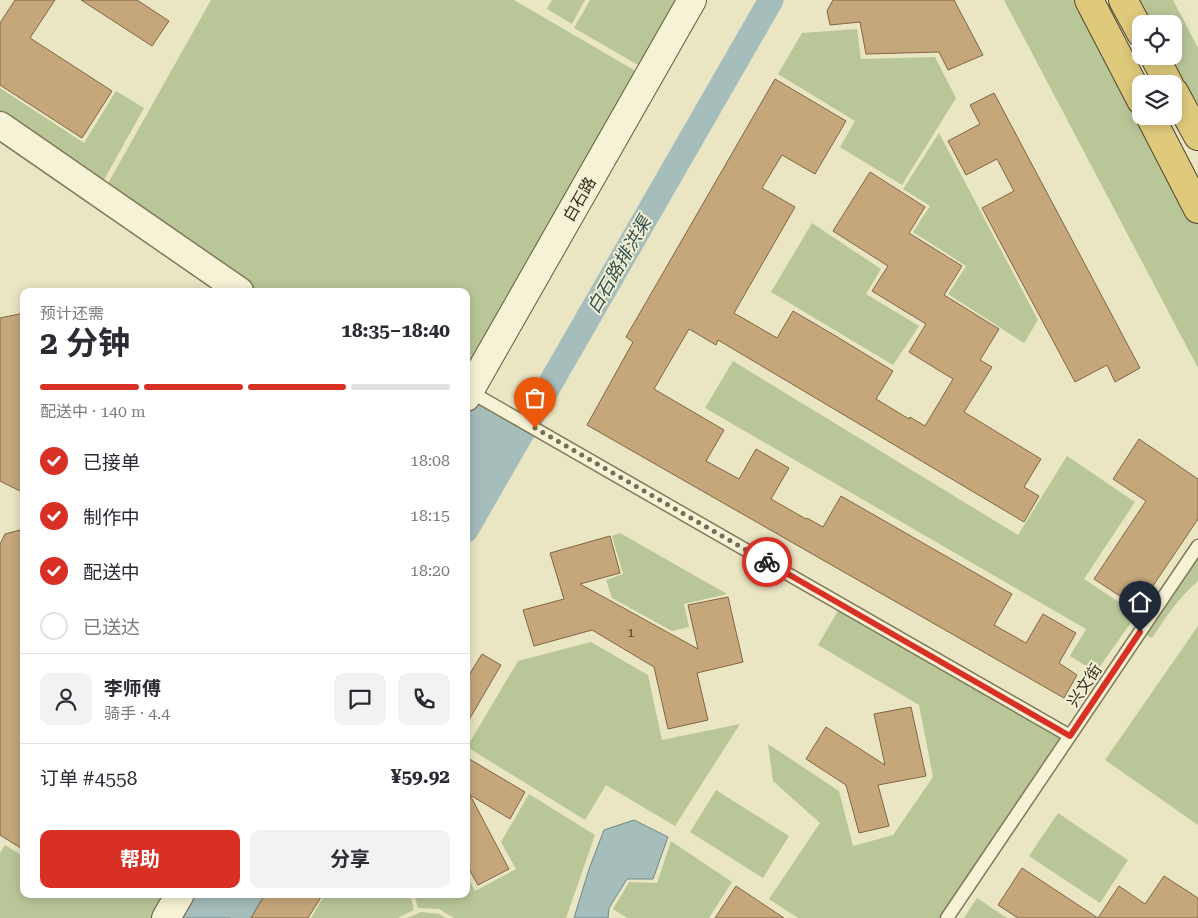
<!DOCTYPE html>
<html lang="zh">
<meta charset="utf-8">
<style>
:root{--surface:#fff;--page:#f2f2f3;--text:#2b2b33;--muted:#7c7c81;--line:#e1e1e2;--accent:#d93025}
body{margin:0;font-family:"Roboto Serif","Noto Sans SC",serif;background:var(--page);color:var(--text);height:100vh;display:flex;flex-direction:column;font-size:19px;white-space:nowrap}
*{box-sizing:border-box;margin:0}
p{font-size:16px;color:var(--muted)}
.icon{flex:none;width:28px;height:28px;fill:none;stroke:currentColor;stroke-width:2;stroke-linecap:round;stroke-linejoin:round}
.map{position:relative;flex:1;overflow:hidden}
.sheet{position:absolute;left:20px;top:288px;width:450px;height:610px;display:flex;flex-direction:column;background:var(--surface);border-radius:10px;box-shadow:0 2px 12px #0003}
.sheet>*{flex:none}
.buttons{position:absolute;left:1132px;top:15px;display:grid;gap:10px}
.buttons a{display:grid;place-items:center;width:50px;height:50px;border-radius:10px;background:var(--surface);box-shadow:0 2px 12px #0003;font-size:25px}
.pin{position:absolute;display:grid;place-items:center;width:42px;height:42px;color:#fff;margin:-51px -21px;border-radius:50% 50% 50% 0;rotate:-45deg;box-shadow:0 0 5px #0007}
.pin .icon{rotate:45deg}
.courier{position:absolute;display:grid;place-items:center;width:50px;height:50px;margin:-25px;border:4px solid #d93025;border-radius:50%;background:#fff;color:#222;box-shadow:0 1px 6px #0007}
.head em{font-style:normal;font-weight:700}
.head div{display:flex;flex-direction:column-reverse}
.head{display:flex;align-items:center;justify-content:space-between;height:85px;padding:0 20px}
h1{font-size:32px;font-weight:700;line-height:38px}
.bar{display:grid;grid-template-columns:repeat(4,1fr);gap:8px 5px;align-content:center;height:60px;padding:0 20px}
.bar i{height:6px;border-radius:4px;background:var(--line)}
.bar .current{background:var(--accent)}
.bar p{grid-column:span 4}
.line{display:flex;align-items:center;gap:12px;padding:0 20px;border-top:1px solid var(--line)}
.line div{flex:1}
.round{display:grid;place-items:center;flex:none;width:52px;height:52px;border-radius:10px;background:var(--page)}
ol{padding:0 20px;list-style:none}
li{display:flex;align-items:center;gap:15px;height:55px}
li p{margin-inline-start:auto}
li .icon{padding:5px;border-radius:50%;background:var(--accent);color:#fff;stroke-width:4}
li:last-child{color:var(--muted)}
li i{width:28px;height:28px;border:2px solid var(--line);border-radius:50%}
.cta{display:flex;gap:10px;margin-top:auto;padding:10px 20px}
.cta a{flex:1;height:58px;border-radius:10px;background:var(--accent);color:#fff;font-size:20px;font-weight:700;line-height:58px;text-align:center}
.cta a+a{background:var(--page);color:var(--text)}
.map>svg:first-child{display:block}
.green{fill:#b9c798}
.water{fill:#a5bdbb;stroke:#6d8b88}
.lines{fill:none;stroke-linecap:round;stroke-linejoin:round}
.canal{stroke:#a5bdbb;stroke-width:25}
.building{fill:#c6a77c;stroke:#806643}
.service-casing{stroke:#83775b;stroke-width:15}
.minor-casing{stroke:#83775b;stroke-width:29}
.secondary-casing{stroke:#65583f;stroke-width:30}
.trunk-casing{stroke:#51452f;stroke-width:30}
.service{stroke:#f6f2d6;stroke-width:12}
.minor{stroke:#f6f2d6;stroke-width:26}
.secondary{stroke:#f6f2d6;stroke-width:28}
.trunk{stroke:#dfca7c;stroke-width:28}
.done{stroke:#746d58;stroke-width:5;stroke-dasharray:0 9}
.route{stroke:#d93025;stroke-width:6}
.labels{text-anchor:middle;stroke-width:4;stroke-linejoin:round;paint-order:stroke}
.number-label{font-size:14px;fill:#584c36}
.street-label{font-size:16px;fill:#342d1e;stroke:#f2efd2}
.water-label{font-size:18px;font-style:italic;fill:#2f4f53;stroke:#f2efd2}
</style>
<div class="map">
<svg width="1198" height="918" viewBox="0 0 1198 918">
<rect width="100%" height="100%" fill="#eae5c3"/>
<!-- green -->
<path class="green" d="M211 0H514L646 77 466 396V291H243L102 194Z
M552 0H585L572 24 547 9Z
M590 0H685L645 69 574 28Z
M1004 0H1085L1198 217V368Z
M1128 0H1173L1198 48V136L1157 56H1174V24H1141Z
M857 29 861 59 935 57 956 98 902 185 840 147 855 121 778 74 802 33Z
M0 88 84 143 116 91 144 108 100 187 0 118Z
M939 133 1038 320 1024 343 948 294 966 266 913 232 930 206 903 189Z
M812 223 881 269 866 294 919 326 893 365 771 292Z
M733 361 1018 535 1067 456 1135 502 1084 579 1137 614 1096 672 1070 656 1086 629 705 408Z
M620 533 727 594 684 604 689 627 672 631 612 598 606 580 623 574 612 536Z
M1198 556V581C1178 598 1166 617 1152 638L1144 634Z
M839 609 1062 739 940 918H798L769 899 820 823 773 781 768 744 839 791 853 846 893 835 933 777 919 705 818 645Z
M1198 626V825L1105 760Z
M591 642 648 675 662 740 740 724 675 826 606 785 585 820 467 747 518 661Z
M716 790 789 836 763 878 690 832Z
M529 794 595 835 566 918H454L439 909 418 908 414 894H466V875L475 891 516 869 501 842Z
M1058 813 1128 860 1100 903 1029 856Z
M671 841 732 882 709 918H627L613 909 629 882 657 883Z
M5 845 24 857V894H167L152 918H0V853Z
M325 894H410L414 910 398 918H311Z
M977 898 1007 918H964Z
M421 912 439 914 446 918H407Z"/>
<!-- water -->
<path class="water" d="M466 398 526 424 466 528Z
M634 820 668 837 653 879H627L609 908 608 918H574L589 869 604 830Z
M181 894H256L242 918H167Z"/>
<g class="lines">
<!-- canal -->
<path class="canal" d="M466 530 771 0
M243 918 257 894"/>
</g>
<!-- building -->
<path class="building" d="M15 0H55L30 38 112 91 82 138 0 85V23Z
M81 0H137L169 21 152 46Z
M833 0H954L983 55 948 70 939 52 866 54 860 22 830 25 827 11Z
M775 79 846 121 815 174 782 155 762 188 795 207 734 313 777 338 793 311 834 335 893 371 876 399 909 419 910 417 925 426 953 379 909 352 926 324 872 291 888 266 833 231 870 172 925 207 909 233 962 266 944 295 999 329 980 360 992 367 964 412 1041 459 1024 487 1039 496 1024 522 718 340 716 345 689 329 654 389 724 430 706 461 739 479 756 449 789 468 771 499 806 519 807 518 823 527 841 496 1012 594 994 625 1026 643 1043 614 1076 633 1059 663 1077 675 1064 698 587 425 633 342 626 337Z
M994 93 1140 368 1115 382 1107 365 1075 382 982 208 1014 191 997 159 966 175 948 141 980 124 970 105Z
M24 313V493L0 481V318Z
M1139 439 1198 479V519L1138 608 1094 579 1146 501 1113 479Z
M24 529V850L0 835V544L5 534Z
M610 536 620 573 580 584 698 649 688 605 728 597 743 662 697 673 708 720 668 729 654 667 592 630 534 646 523 610 564 599 550 553Z
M482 654 501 665 466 725V680Z
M911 707 926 776 878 785 889 826 859 833 846 785 806 759 826 727 885 765 874 714Z
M466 757 525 792 510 819 470 795 509 869 478 885 466 864Z
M1022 868 1098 918 1119 886 1145 904 1164 876 1198 898V918H1018L998 905Z
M736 886 784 918H715Z
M265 894H323L308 918H251Z"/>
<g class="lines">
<!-- service casing -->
<g class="service-casing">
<path id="service" d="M469 391 1070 736
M947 918 1198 546"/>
</g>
<!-- minor casing -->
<g class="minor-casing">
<path id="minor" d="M0 125 240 291"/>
</g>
<!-- secondary casing -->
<g class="secondary-casing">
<path id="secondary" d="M466 397 692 0
M166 918 180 894"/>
</g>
<!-- trunk casing -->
<g class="trunk-casing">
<path id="trunk" d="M1089 0 1141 100
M1123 0 1141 33
M1154 56 1169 84
M1174 92 1198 136
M1150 116 1198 209"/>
</g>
<!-- service -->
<use href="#service" class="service"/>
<!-- minor -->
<use href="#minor" class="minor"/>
<!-- secondary -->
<use href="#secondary" class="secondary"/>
<!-- trunk -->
<use href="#trunk" class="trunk"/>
</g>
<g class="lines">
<!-- done -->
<path class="done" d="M535 428 767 562"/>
<!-- route -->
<path class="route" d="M767 562 1070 736 1140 632"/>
</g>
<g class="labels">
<!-- number labels -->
<g class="number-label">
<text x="631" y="637">1</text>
</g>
<!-- street labels -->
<g class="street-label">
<text transform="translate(579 199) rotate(-60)" y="6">白石路</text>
<text transform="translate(1084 685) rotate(-56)" y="6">兴文街</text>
</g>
<!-- water labels -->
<g class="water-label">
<text transform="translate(619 265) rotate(-60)" y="6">白石路排洪渠</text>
</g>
</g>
</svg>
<div class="buttons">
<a><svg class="icon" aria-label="locate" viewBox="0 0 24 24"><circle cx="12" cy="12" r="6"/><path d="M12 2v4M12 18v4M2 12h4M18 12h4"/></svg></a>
<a><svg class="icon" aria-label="layers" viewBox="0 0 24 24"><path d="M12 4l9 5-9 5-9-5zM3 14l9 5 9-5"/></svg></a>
</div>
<div class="pin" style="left:535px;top:428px;background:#ea580c"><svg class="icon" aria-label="bag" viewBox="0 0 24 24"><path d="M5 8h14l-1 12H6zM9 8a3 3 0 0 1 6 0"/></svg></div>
<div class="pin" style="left:1140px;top:632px;background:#1f2937"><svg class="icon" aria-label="home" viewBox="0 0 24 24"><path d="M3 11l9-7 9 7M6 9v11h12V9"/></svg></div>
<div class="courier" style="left:767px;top:562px"><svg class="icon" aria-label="bike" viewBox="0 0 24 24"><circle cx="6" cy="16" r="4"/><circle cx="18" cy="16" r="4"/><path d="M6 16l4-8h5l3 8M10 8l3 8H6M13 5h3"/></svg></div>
<section class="sheet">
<div class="head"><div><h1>2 分钟</h1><p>预计还需</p></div><em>18:35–18:40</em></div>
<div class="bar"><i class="current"></i><i class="current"></i><i class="current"></i><i></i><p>配送中 · 140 m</p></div>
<ol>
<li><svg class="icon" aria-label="check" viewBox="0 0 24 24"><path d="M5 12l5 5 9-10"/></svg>已接单<p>18:08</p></li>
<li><svg class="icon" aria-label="check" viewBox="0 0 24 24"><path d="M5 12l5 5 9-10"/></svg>制作中<p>18:15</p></li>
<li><svg class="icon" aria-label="check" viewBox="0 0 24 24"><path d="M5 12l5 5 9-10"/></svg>配送中<p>18:20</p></li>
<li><i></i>已送达</li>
</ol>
<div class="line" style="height:90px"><a class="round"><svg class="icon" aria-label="person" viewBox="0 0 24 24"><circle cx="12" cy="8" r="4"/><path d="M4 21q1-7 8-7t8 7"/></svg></a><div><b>李师傅</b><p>骑手 · 4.4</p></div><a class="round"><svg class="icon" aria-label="chat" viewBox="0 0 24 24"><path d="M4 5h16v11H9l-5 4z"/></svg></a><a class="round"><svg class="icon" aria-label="phone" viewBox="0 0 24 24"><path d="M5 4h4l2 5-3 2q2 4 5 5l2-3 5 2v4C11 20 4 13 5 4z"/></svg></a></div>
<div class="line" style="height:65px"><div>订单 #4558</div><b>¥59.92</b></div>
<div class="cta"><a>帮助</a><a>分享</a></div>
</section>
</div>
